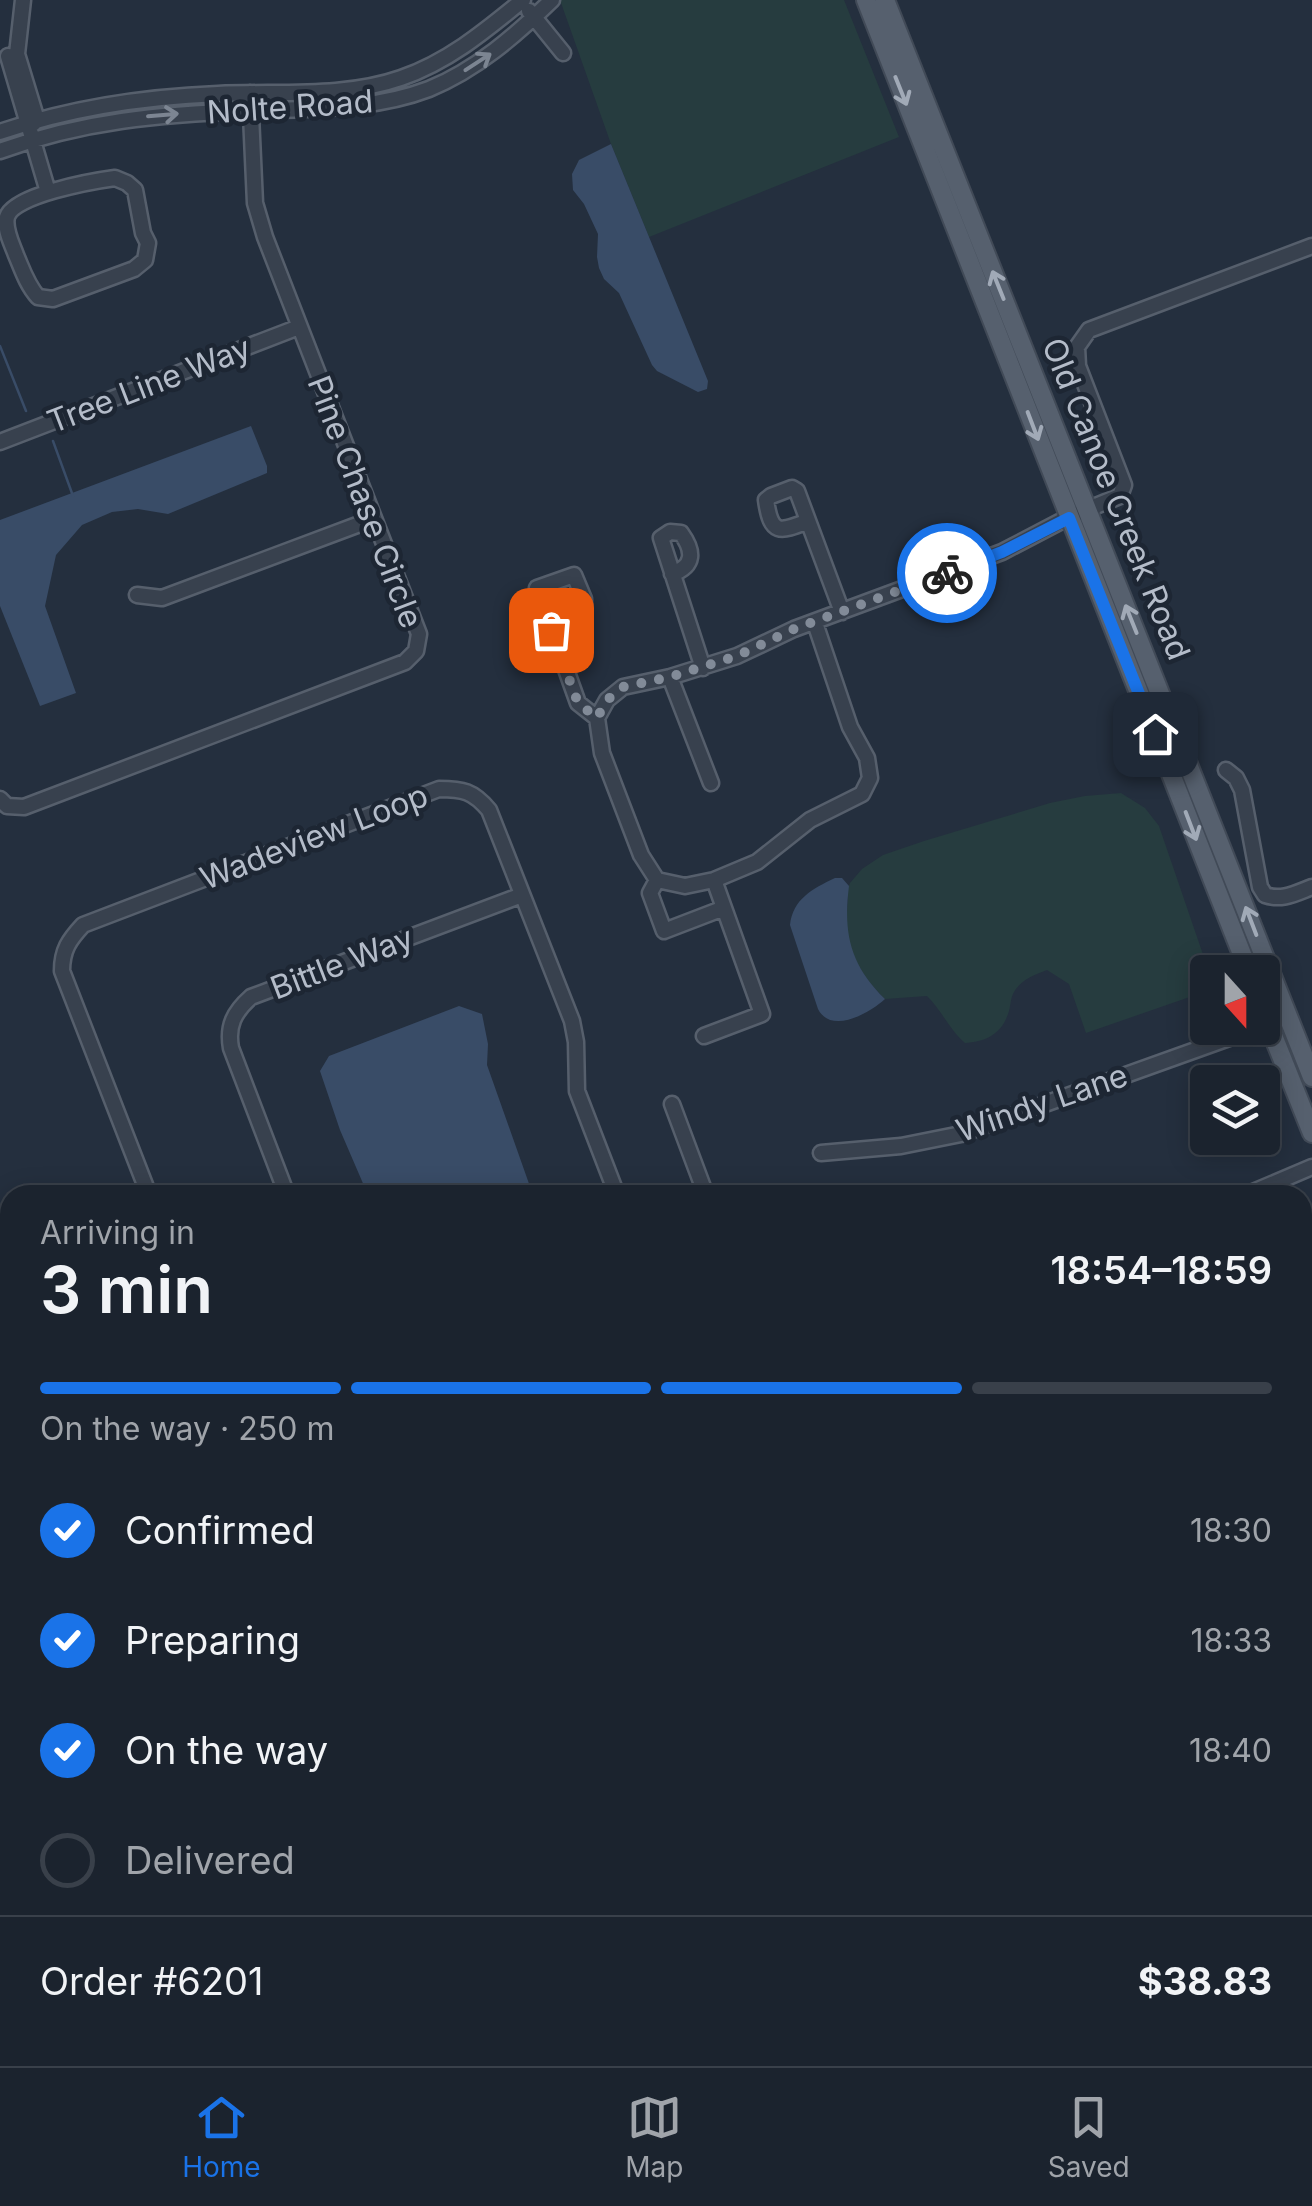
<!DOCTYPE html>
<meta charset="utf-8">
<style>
:root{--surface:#1b232e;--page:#242b36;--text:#f1f3f6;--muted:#a0a4aa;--line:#39404a;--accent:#1a73e8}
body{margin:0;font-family:Inter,sans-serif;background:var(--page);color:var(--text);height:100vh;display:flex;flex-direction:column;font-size:38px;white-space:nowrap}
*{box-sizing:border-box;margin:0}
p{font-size:32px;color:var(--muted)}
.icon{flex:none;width:55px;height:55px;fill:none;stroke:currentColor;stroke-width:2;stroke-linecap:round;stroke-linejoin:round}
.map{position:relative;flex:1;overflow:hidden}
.details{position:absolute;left:0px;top:1185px;width:1312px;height:882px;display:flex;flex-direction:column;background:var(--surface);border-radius:30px 30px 0 0;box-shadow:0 5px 25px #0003,0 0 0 2px var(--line)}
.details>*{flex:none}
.needle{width:65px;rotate:159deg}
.controls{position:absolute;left:1190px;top:955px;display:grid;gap:20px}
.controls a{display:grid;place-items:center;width:90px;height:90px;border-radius:10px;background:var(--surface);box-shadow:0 5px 25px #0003,0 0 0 2px var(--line);font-size:50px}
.pin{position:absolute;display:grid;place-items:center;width:85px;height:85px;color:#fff;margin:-42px;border-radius:20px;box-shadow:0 5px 15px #0006}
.courier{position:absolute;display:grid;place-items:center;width:100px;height:100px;margin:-50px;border:8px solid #1a73e8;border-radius:50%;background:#fff;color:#222;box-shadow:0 2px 12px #0007}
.overview em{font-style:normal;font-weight:600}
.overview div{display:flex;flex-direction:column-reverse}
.overview{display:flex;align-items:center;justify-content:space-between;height:170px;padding:0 40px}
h1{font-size:65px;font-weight:600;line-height:75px}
.bar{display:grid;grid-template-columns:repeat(4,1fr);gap:15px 10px;align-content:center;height:120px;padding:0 40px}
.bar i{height:12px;border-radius:8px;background:var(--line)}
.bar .on{background:var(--accent)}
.bar p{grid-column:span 4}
.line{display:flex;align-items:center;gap:25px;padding:0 40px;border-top:2px solid var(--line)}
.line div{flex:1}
ol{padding:0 40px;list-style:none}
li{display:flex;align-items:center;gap:30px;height:110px}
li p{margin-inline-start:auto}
li .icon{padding:10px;border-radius:50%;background:var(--accent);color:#fff;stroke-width:4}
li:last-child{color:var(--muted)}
li i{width:55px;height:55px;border:5px solid var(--line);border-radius:50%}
.tabs{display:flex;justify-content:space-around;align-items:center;height:140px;border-top:2px solid var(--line);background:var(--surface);font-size:28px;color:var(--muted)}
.tabs a{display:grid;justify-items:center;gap:5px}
.tabs .on{color:var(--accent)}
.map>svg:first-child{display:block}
.green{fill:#263c3f}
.water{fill:#394c67}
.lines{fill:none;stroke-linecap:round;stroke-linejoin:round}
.stream{stroke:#394c67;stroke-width:2.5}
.canal{stroke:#394c67;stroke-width:10}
.minor-casing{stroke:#565f6c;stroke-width:19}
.major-casing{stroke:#414a57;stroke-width:22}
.minor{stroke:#38414e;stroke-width:14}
.major{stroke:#56606e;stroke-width:18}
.oneway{stroke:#7c8592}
.oneway2{stroke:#a1aab7}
.done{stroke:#828b98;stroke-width:10;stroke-dasharray:0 18}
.route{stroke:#1a73e8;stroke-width:12}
.labels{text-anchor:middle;stroke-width:9;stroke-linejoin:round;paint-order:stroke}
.street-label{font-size:32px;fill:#b4bcc9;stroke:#1d2633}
</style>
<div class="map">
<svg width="1312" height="2066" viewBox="0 0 1312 2066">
<rect width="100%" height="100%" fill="#242f3e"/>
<!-- green -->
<path class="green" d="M560 0H844L899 137 649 237 611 144Z
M1121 793 1145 808 1159 826 1209 972 1207 991 1086 1033 1069 984 1047 970C1034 975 1022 979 1014 992 1010 998 1011 1007 1008 1014 1001 1035 984 1042 965 1043 949 1029 942 1011 927 996L885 999C866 980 849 958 847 930 846 916 848 903 848 889L850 883 862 869 883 855 924 841 1050 803 1085 796Z
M10 1984V2058H415L419 2066H0V1987Z"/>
<!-- water -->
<path class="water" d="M611 144 708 381 707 389 698 392 657 371 652 365 619 293 604 279 599 268 597 257 598 234 584 204 573 190 572 174 579 160Z
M251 426 267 466V473L168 514 138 509 112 512 82 525 56 555 45 606 76 693 40 706 0 606V520Z
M835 878H842L849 886C843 933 850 965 885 999 870 1013 831 1035 818 1009L790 925C793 899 812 889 835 878Z
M459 1006 482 1014 488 1044 487 1065 533 1195H368L340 1130 320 1071 329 1056Z
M884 2058H1038L1040 2066H870Z"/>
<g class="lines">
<!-- stream -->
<path class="stream" d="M0 346 26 411
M53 441 73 496"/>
<!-- canal -->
<path class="canal" d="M0 1981 10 1979
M404 2058 409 2066"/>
<!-- minor casing -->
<g class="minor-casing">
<path id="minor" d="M23 0 17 54 37 120 33 124
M529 11 563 53
M8 56 48 192
M0 132C70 108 144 97 218 94 278 91 344 98 401 78 448 62 485 31 523 0
M0 151C82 121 161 114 248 111 309 108 371 111 429 89 476 70 516 35 552 0
M115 178 127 183 135 190 143 233 148 243 145 260 134 269 53 299 38 297C27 285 22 269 16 255 12 244 4 229 7 217 13 195 93 181 115 178Z
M0 442 299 327
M808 521C780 532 771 536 766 500L771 496 792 488 797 491 842 612
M672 574C695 566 694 551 681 533L670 532 661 538 703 668
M137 595 162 598 373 519
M815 623 850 727 867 758 870 778 862 794 810 820 757 862 714 880 685 886 657 880 641 855 602 753 597 718 607 700 623 687 670 677 737 656 794 629 1002 552 1069 517 1120 496 1124 485 1078 366 1077 347 1089 330 1312 246
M551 630 584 611V599L574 575 537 588 578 703 597 718
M670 677 711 783
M1226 770 1236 778 1242 790 1260 887 1265 895C1282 901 1296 893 1312 887
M0 799 7 806 24 807 405 662 416 651 419 634 265 237 255 203 250 93
M657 880 650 893 664 931 724 908
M704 1036 762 1014 714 880
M672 1104 706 1195
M821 1153 901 1146 961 1134 1257 1028
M149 1195 62 971C62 950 69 940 83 925L439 789C463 789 473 791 489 810L572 1021 576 1042 577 1091 617 1195
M287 1195 231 1048C227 1026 234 1012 251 997L522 895
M1246 1195 1312 1167
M1302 1259 1312 1255
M1302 1489 1312 1486
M511 2058 516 2066
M668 2058 671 2066
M1297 2058 1300 2066
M1119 2065 1125 2066
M775 2066 777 2058"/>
</g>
<!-- major casing -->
<g class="major-casing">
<path id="major" d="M866 0 1249 972
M885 0 1312 1077
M1262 1008 1312 1133"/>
</g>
<!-- minor -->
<use href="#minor" class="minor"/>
<!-- major -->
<use href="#major" class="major"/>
</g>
<!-- one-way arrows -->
<defs><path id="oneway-shaft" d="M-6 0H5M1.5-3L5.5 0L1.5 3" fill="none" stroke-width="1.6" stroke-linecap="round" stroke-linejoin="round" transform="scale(2.5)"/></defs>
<g class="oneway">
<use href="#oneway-shaft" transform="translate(478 62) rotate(-33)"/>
<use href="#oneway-shaft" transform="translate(163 115) rotate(-5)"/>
</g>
<g class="oneway2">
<use href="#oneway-shaft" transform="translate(901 91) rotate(68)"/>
<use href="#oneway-shaft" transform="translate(998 285) rotate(-112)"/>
<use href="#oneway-shaft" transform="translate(1033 426) rotate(69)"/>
<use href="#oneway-shaft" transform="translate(1131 619) rotate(-112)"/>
<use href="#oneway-shaft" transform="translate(1191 826) rotate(69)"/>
<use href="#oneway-shaft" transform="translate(1251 921) rotate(-111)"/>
</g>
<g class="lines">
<!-- done -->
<path class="done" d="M551 630 578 703 597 718 607 700 623 687 670 677 737 656 794 629 947 573"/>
<!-- route -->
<path class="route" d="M947 573 1002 552 1069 518 1155 734"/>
</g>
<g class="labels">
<!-- street labels -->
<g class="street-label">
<text transform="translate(290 107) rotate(-4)" y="11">Nolte Road</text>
<text transform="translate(149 385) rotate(-21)" y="11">Tree Line Way</text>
<text transform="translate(1116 499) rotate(68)" y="11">Old Canoe Creek Road</text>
<text transform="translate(365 502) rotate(69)" y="11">Pine Chase Circle</text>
<text transform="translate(314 837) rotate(-21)" y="11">Wadeview Loop</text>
<text transform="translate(342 963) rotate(-21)" y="11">Bittle Way</text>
<text transform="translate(1042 1103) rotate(-19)" y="11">Windy Lane</text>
</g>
</g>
</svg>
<div class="controls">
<a><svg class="needle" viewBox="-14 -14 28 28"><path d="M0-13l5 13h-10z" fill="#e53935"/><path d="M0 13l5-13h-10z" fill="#a0a4aa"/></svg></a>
<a><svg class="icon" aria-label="layers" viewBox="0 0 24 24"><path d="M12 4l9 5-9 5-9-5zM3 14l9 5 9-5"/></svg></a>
</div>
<div class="pin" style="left:551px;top:630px;background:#ea580c"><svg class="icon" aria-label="bag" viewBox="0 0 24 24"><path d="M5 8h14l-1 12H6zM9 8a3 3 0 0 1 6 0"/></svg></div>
<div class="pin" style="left:1155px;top:734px;background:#1f2937"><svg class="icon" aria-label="home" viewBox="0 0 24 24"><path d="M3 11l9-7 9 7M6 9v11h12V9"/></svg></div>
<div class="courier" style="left:947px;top:573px"><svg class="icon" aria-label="bike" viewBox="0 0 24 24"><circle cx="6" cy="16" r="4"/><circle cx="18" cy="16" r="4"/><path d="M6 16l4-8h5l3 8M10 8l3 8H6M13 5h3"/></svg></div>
<section class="details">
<div class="overview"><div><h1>3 min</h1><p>Arriving in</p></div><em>18:54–18:59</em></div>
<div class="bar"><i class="on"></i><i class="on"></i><i class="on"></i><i></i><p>On the way · 250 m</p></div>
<ol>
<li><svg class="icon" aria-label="check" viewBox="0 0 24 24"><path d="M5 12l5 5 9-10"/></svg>Confirmed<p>18:30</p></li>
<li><svg class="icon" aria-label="check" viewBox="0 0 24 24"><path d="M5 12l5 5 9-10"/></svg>Preparing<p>18:33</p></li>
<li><svg class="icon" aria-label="check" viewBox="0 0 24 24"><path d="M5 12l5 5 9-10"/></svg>On the way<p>18:40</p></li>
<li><i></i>Delivered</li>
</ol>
<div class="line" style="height:130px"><div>Order #6201</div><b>$38.83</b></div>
</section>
</div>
<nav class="tabs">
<a class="on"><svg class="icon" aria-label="home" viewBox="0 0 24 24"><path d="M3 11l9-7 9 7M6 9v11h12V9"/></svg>Home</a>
<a><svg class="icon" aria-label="map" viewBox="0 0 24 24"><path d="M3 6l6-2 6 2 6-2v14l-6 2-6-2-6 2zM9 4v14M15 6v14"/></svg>Map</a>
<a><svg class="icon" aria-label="saved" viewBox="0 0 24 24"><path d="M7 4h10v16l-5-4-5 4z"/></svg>Saved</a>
</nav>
